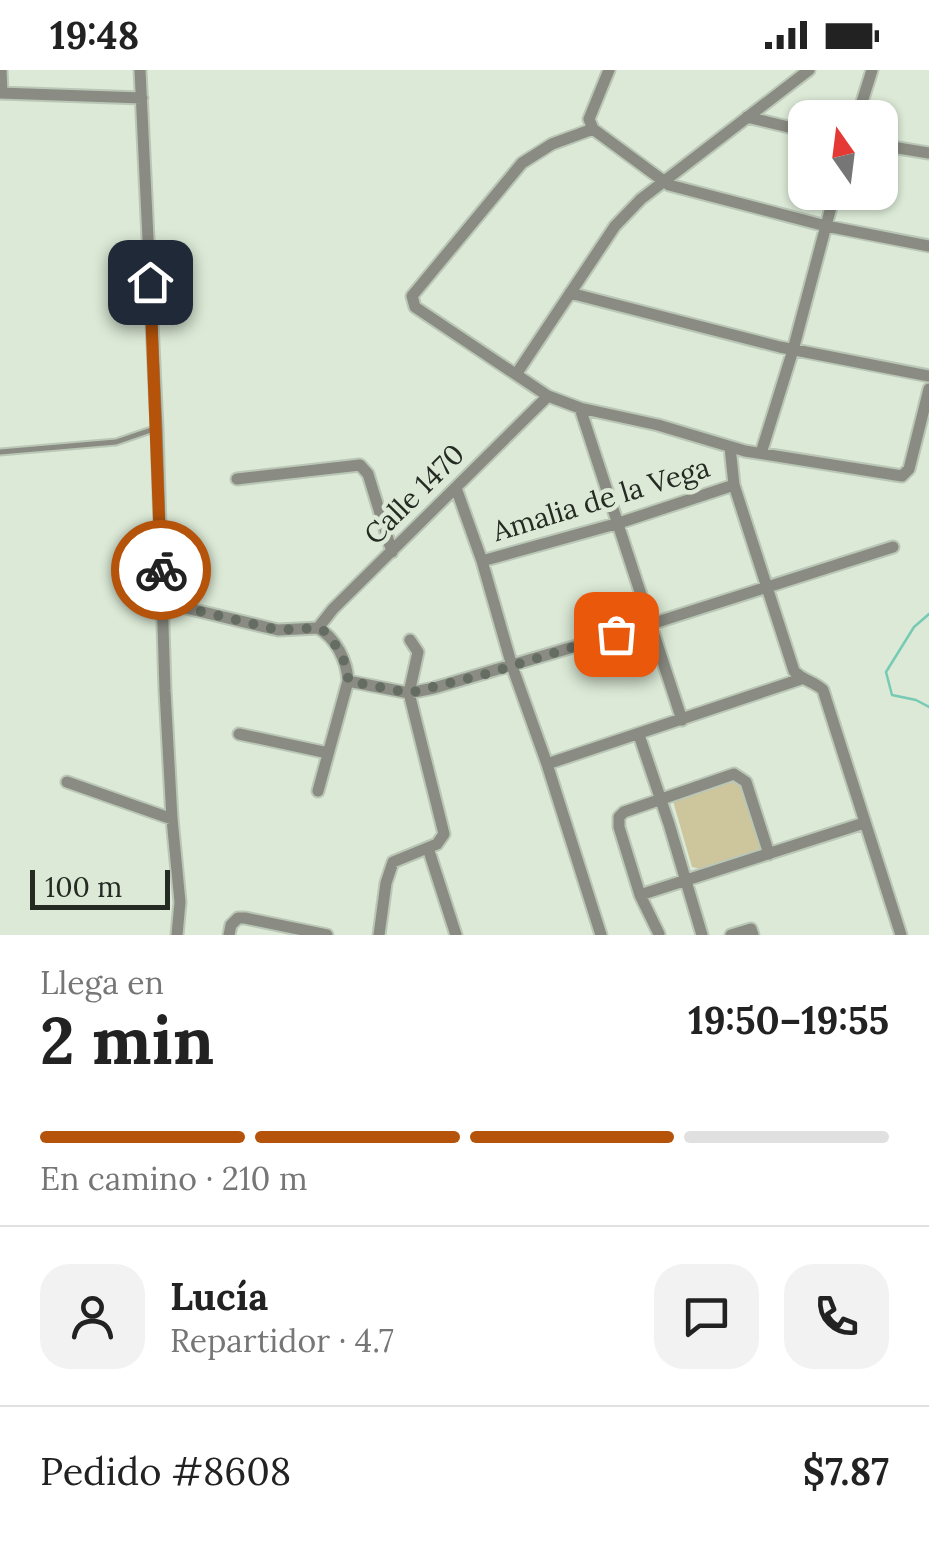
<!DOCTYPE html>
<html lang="es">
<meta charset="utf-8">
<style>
:root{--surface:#fff;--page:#f2f2f2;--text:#222;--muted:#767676;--line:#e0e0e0;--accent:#b45309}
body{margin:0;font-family:Lora,serif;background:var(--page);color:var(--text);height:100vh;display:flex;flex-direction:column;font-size:38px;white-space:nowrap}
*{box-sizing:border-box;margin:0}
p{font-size:32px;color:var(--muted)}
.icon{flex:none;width:55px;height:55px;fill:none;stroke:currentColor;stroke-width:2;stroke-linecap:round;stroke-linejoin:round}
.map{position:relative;height:865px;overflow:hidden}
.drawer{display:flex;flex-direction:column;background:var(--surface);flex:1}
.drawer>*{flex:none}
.needle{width:65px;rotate:346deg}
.tools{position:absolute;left:788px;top:30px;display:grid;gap:20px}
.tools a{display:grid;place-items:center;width:110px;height:110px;border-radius:20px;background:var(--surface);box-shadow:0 2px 8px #0004;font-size:50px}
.scale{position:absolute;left:30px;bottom:25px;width:140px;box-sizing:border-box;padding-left:10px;border:5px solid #252a23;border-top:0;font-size:28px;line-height:35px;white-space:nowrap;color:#252a23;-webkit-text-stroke:8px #dbe9d6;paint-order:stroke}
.pin{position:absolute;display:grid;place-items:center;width:85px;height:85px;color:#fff;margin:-42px;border-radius:20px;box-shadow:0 5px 15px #0006}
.courier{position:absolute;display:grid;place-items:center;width:100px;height:100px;margin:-50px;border:8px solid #b45309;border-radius:50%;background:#fff;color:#222;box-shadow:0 2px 12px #0007}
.summary em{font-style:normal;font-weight:800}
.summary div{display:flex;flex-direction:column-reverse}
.summary{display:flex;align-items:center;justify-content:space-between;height:170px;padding:0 40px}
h1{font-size:65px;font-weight:800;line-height:75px}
.bar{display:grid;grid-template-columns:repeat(4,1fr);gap:15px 10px;align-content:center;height:120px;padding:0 40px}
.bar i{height:12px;border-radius:8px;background:var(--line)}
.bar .active{background:var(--accent)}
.bar p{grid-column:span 4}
.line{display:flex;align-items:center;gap:25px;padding:0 40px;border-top:2px solid var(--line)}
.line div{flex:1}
.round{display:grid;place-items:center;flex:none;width:105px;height:105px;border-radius:30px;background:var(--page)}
.status{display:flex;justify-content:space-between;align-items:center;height:70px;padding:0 50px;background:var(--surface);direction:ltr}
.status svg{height:28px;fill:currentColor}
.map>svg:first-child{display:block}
.green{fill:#cdc59c}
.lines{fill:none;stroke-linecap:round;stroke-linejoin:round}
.stream{stroke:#77cab3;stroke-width:2.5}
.lane-casing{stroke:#bac7b6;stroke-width:9}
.street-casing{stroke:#bac7b6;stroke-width:15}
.lane{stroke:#8a8c83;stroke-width:5}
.street{stroke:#8a8c83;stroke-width:11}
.done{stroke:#656d62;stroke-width:10;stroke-dasharray:0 18}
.route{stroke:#b45309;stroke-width:12}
.labels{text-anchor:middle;stroke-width:9;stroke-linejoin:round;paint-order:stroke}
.street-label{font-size:28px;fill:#252a23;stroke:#dbe9d6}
</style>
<div class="status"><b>19:48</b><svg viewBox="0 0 49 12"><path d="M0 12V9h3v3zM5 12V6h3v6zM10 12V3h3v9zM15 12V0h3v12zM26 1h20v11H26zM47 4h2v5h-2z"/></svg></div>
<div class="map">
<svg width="929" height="865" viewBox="0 0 929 865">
<rect width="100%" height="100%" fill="#dbe9d6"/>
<!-- green -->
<path class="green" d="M732 710H738L744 714 763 775 761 782 701 799 692 797 673 731Z"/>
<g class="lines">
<!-- stream -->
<path class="stream" d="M929 544 914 557 886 602 892 625 916 630 929 637"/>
<!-- lane casing -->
<g class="lane-casing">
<path id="lane" d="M0 382 116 372 154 359"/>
</g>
<!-- street casing -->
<g class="street-casing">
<path id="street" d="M1 0 2 23
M140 0 157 358 165 621 172 749 180 832 177 865
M609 0 589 49 593 59 669 115 826 156 929 176
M0 23 142 28
M747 47 805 61
M857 48 872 0
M593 59 552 74 522 93 412 226 415 237 548 326 580 338 658 355 745 381 902 406 909 399 929 319
M880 75 929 83
M570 223 780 277 929 306
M517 303 615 156 641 129 809 0
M580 338 682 650
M730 377 734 415 794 601C803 611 814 611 823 620L901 865
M761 383 793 280 835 122
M237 409 360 395 368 404 392 482
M456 418 482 491 512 596 547 694 601 865
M482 491 619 453 734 415
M161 532 278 560 318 558
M318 558 333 539 548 326
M318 558C336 568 347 591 348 611L318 721
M348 611 409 623 434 618 651 554 893 477
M239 664 328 683
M639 665 669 754 702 865
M547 694 801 609
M67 712 172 749
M428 778 456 865
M640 825 864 753
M659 864 640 825 619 757V747L624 742 734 704 746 712 769 784
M229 865 231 855 238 848H245L327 865
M379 865 386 813 393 792 437 774 444 764 409 623 418 582 410 570
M731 865 751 859 753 865"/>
</g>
<!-- lane -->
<use href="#lane" class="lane"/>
<!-- street -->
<use href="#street" class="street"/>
</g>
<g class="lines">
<!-- done -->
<path class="done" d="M161 500 162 532 278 560 318 558 324 561 340 581 348 602V611L409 623 486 604 616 564"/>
<!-- route -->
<path class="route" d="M150 212 161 500"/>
</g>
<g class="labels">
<!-- street labels -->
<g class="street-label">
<text transform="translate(414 424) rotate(-45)" y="10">Calle 1470</text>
<text transform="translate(601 429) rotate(-17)" y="10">Amalia de la Vega</text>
</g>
</g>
</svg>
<div class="tools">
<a><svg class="needle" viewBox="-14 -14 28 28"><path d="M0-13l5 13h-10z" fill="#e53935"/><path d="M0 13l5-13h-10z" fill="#767676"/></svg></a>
</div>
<div class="scale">100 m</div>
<div class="pin" style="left:616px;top:564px;background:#ea580c"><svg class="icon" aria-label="bag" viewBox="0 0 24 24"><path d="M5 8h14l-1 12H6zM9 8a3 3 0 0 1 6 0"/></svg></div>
<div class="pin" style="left:150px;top:212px;background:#1f2937"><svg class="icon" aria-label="home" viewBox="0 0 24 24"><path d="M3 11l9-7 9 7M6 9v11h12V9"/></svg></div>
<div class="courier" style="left:161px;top:500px"><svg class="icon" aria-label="bike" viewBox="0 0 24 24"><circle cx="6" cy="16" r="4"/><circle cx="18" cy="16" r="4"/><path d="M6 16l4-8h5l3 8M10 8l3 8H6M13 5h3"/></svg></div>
</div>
<section class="drawer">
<div class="summary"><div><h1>2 min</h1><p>Llega en</p></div><em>19:50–19:55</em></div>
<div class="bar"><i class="active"></i><i class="active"></i><i class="active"></i><i></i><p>En camino · 210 m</p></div>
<div class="line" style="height:180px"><a class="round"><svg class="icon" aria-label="person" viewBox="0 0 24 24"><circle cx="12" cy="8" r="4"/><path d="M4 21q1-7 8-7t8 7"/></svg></a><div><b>Lucía</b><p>Repartidor · 4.7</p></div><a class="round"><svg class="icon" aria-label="chat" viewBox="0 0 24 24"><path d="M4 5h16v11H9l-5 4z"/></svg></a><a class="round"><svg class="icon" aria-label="phone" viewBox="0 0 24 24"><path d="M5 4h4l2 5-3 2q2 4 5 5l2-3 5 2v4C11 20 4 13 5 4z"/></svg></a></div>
<div class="line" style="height:130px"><div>Pedido #8608</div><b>$7.87</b></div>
</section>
